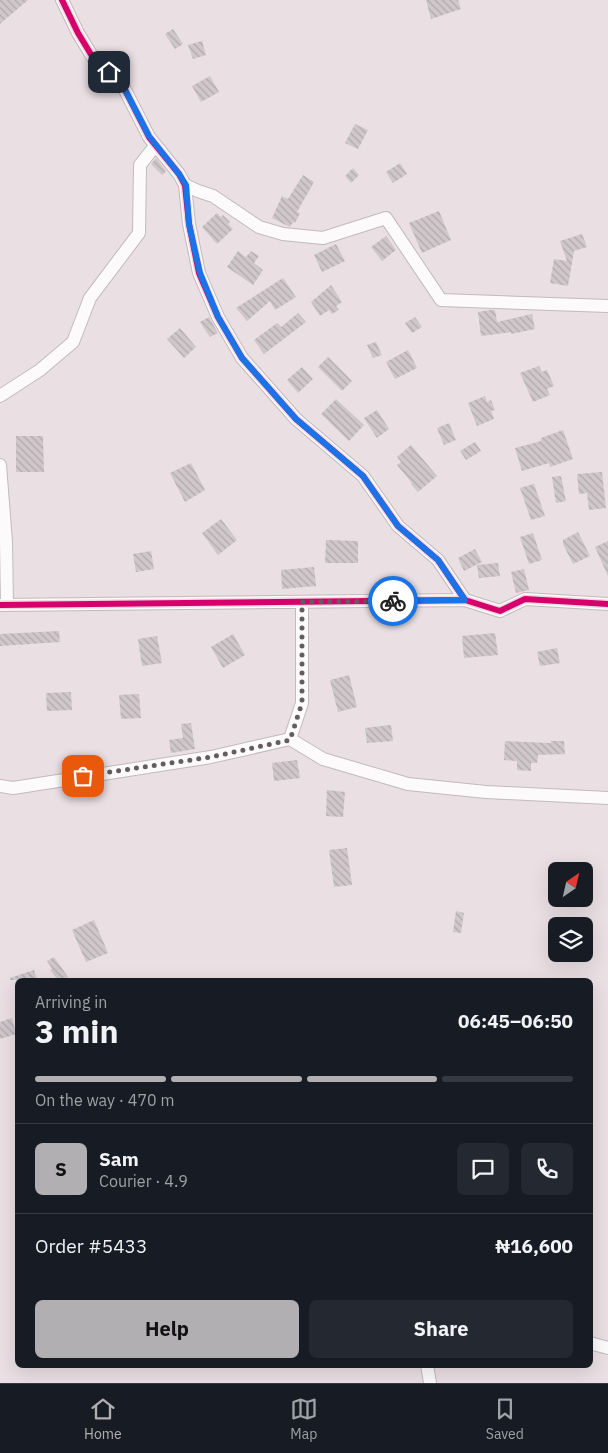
<!DOCTYPE html>
<meta charset="utf-8">
<style>
:root{--surface:#171b24;--page:#242831;--text:#f1f3f6;--muted:#9ea1a6;--line:#363941;--accent:#b2afb2}
body{margin:0;font-family:"IBM Plex Sans",sans-serif;background:var(--page);color:var(--text);height:100vh;display:flex;flex-direction:column;font-size:19px;white-space:nowrap}
*{box-sizing:border-box;margin:0}
p{font-size:16px;color:var(--muted)}
.icon{flex:none;width:28px;height:28px;fill:none;stroke:currentColor;stroke-width:2;stroke-linecap:round;stroke-linejoin:round}
.map{position:relative;flex:1;overflow:hidden}
.side{position:absolute;left:15px;top:978px;width:578px;height:390px;display:flex;flex-direction:column;background:var(--surface);border-radius:8px;box-shadow:0 5px 20px #0002}
.side>*{flex:none}
.needle{width:32px;rotate:34deg}
.tools{position:absolute;left:548px;top:862px;display:grid;gap:10px}
.tools a{display:grid;place-items:center;width:45px;height:45px;border-radius:8px;background:var(--surface);box-shadow:0 5px 20px #0002;font-size:25px}
.pin{position:absolute;display:grid;place-items:center;width:42px;height:42px;color:#fff;margin:-21px;border-radius:10px;box-shadow:0 2px 8px #0006}
.courier{position:absolute;display:grid;place-items:center;width:50px;height:50px;margin:-25px;border:4px solid #1a73e8;border-radius:50%;background:#fff;color:#222;box-shadow:0 1px 6px #0007}
.summary em{font-style:normal;font-weight:700}
.summary div{display:flex;flex-direction:column-reverse}
.summary{display:flex;align-items:center;justify-content:space-between;height:85px;padding:0 20px}
h1{font-size:32px;font-weight:700;line-height:38px}
.bar{display:grid;grid-template-columns:repeat(4,1fr);gap:8px 5px;align-content:center;height:60px;padding:0 20px}
.bar i{height:6px;border-radius:4px;background:var(--line)}
.bar .selected{background:var(--accent)}
.bar p{grid-column:span 4}
.line{display:flex;align-items:center;gap:12px;padding:0 20px;border-top:1px solid var(--line)}
.line div{flex:1}
.round{display:grid;place-items:center;flex:none;width:52px;height:52px;border-radius:8px;background:var(--page)}
.cta{display:flex;gap:10px;margin-top:auto;padding:10px 20px}
.cta a{flex:1;height:58px;border-radius:8px;background:var(--accent);color:#111;font-size:20px;font-weight:700;line-height:58px;text-align:center}
.cta a+a{background:var(--page);color:var(--text)}
.menu{display:flex;justify-content:space-around;align-items:center;height:70px;border-top:1px solid var(--line);background:var(--surface);font-size:14px;color:var(--muted)}
.menu a{display:grid;justify-items:center;gap:2px}
.menu .selected{color:var(--accent)}
.map>svg:first-child{display:block}
.building{fill:url(#building-back-hatch)}
.lines{fill:none;stroke-linecap:round;stroke-linejoin:round}
.minor-casing{stroke:#c2babc;stroke-width:14}
.minor{stroke:#fcfafb;stroke-width:12}
.cycleway-casing{stroke:#efdadf;stroke-width:9}
.cycleway{stroke:#d6006c;stroke-width:6}
.done{stroke:#655c5f;stroke-width:5;stroke-dasharray:0 9}
.route{stroke:#1a73e8;stroke-width:6}
</style>
<div class="map">
<svg width="608" height="1383" viewBox="0 0 608 1383">
<defs>
<pattern id="building-back-hatch" width="6" height="6" patternUnits="userSpaceOnUse" patternTransform="scale(1.25)"><rect width="6" height="6" fill="#cfc7c9"/><path d="M-1 5l2 2M0 0l6 6M5-1l2 2" fill="none" stroke="#b1aaac"/></pattern>
</defs>
<rect width="100%" height="100%" fill="#eadfe2"/>
<!-- building -->
<path class="building" d="M0 0H28L0 24Z
M426 0H458L461 9 431 19Z
M173 29 183 44 175 49 165 34Z
M202 41 206 55 193 59 188 45Z
M210 76 219 92 201 102 192 86Z
M355 124 368 130 358 149 345 143Z
M156 158 166 171 162 175 151 164Z
M400 163 407 174 393 183 386 172Z
M353 168 359 175 351 183 345 176Z
M303 175 314 182 297 212 300 213 295 223 293 222 290 227 272 218 282 196 288 199Z
M439 211 451 240 422 253 409 223Z
M217 213 221 217 223 215 230 222 228 224 233 229 217 244 202 227Z
M582 234 587 247 574 251 568 286 550 283 554 259 567 261 560 241Z
M386 236 396 250 382 261 371 247Z
M336 244 345 261 322 272 314 255Z
M238 251 246 257 251 251 259 256 254 263 263 270 253 285 227 267Z
M283 278 296 297 275 310 270 301 247 321 236 308Z
M331 285 342 302 336 306 339 310 332 314 329 310 320 316 311 302Z
M490 310H495L497 322 532 314 535 329 511 334V332L481 336 478 312Z
M298 313 306 322 264 354 254 340 277 323 281 327Z
M209 317 218 333 210 337 200 322Z
M415 317 422 327 412 333 405 323Z
M180 328 196 347 184 358 167 339Z
M376 342 382 355 373 358 367 345Z
M408 350 417 368 395 379 386 362Z
M328 357 352 381 342 391 318 367Z
M539 366 542 372 547 370 554 386 547 389 550 395 533 402 520 373Z
M302 367 313 379 298 393 287 380Z
M485 396 487 402 491 400 495 410 491 411 494 419 477 426 468 403Z
M336 399 364 425 349 441 321 414Z
M377 410 389 429 377 438 364 418Z
M449 423 456 440 444 445 437 428Z
M563 430 573 459 550 467 549 463 522 471 515 448 541 441V438Z
M16 436H43L44 472H16Z
M475 442 481 451 466 460 460 451Z
M411 445 437 476 418 492 411 484 412 483 397 465 401 462 397 457Z
M191 463 205 490 185 502 170 473Z
M602 472 606 508 589 510 587 493 579 494 577 474Z
M561 476 566 501 556 503 552 477Z
M534 484 545 516 531 520 520 488Z
M221 519 237 540 218 555 202 533Z
M578 532 590 556 573 564 563 544V540Z
M533 533 542 560 529 564 520 537Z
M326 540 358 541V563H325Z
M608 541V576L595 547Z
M475 549 482 562 464 571 458 558Z
M151 551 154 569 136 572 133 554Z
M498 563 500 576 479 578 477 565Z
M314 567 316 586 282 589 281 570Z
M524 569 529 590 516 593 511 572Z
M59 631 60 642 0 646V634Z
M495 633 498 655 464 658 462 636Z
M233 634 245 655 223 668 211 647Z
M157 636 162 663 142 666 138 639Z
M557 648 560 663 540 666 537 652Z
M349 675 357 707 338 712 330 680Z
M71 692 72 710 47 711 46 693Z
M139 694 141 718 121 719 119 695Z
M191 723 195 749 171 753 169 740 183 738 181 724Z
M391 725 393 741 367 743 365 728Z
M505 741 551 743V741H564L565 754 538 755 537 763H531V771L517 770V761L504 760Z
M297 760 300 778 274 781 272 763Z
M327 790 345 792 343 817 326 816Z
M347 848 352 885 334 887 329 850Z
M456 911 464 913 461 933 453 932Z
M94 920 108 953 86 962 72 930Z
M54 957 68 977 64 980H58L50 970 52 969 47 961Z
M34 970 37 980H10V978Z
M12 1018 16 1034 0 1039V1022Z"/>
<g class="lines">
<!-- minor casing -->
<g class="minor-casing">
<path id="minor" d="M62 0 78 33 95 61 122 84 149 137 179 174 185 185 189 224 199 273 218 317 242 358 296 419 363 476 398 526 438 560 465 600
M185 185 198 191 213 196 259 227 283 234 323 238 386 218 441 300 608 306
M0 396 40 370 73 342 90 298 139 233 140 165 155 146
M0 465 6 542 7 605
M0 605 465 600 500 611 525 599 608 604
M290 739 323 759 408 784 486 792 608 798
M0 786 13 788 211 757 290 739 302 703V602
M590 1343 608 1348
M427 1365 430 1383"/>
</g>
<!-- minor -->
<use href="#minor" class="minor"/>
<!-- cycleway casing -->
<g class="cycleway-casing">
<path id="cycleway" d="M62 0 78 33 95 61 122 84 149 137 179 174 185 185 189 224 199 273 218 317 242 358 296 419 363 476 398 526 438 560 465 600
M0 605 465 600 500 611 525 599 608 604"/>
</g>
<!-- cycleway -->
<use href="#cycleway" class="cycleway"/>
</g>
<g class="lines">
<!-- done -->
<path class="done" d="M83 776 211 757 290 740 302 703V602L393 601"/>
<!-- route -->
<path class="route" d="M109 72 122 84 149 136 179 174 186 185 189 224 200 273 218 317 242 358 296 419 363 476 398 526 438 560 465 600 393 601"/>
</g>
</svg>
<div class="tools">
<a><svg class="needle" viewBox="-14 -14 28 28"><path d="M0-13l5 13h-10z" fill="#e53935"/><path d="M0 13l5-13h-10z" fill="#9ea1a6"/></svg></a>
<a><svg class="icon" aria-label="layers" viewBox="0 0 24 24"><path d="M12 4l9 5-9 5-9-5zM3 14l9 5 9-5"/></svg></a>
</div>
<div class="pin" style="left:83px;top:776px;background:#ea580c"><svg class="icon" aria-label="bag" viewBox="0 0 24 24"><path d="M5 8h14l-1 12H6zM9 8a3 3 0 0 1 6 0"/></svg></div>
<div class="pin" style="left:109px;top:72px;background:#1f2937"><svg class="icon" aria-label="home" viewBox="0 0 24 24"><path d="M3 11l9-7 9 7M6 9v11h12V9"/></svg></div>
<div class="courier" style="left:393px;top:601px"><svg class="icon" aria-label="bike" viewBox="0 0 24 24"><circle cx="6" cy="16" r="4"/><circle cx="18" cy="16" r="4"/><path d="M6 16l4-8h5l3 8M10 8l3 8H6M13 5h3"/></svg></div>
<section class="side">
<div class="summary"><div><h1>3 min</h1><p>Arriving in</p></div><em>06:45–06:50</em></div>
<div class="bar"><i class="selected"></i><i class="selected"></i><i class="selected"></i><i></i><p>On the way · 470 m</p></div>
<div class="line" style="height:90px"><b class="round" style="background:var(--accent);color:#111">S</b><div><b>Sam</b><p>Courier · 4.9</p></div><a class="round"><svg class="icon" aria-label="chat" viewBox="0 0 24 24"><path d="M4 5h16v11H9l-5 4z"/></svg></a><a class="round"><svg class="icon" aria-label="phone" viewBox="0 0 24 24"><path d="M5 4h4l2 5-3 2q2 4 5 5l2-3 5 2v4C11 20 4 13 5 4z"/></svg></a></div>
<div class="line" style="height:65px"><div>Order #5433</div><b>₦16,600</b></div>
<div class="cta"><a>Help</a><a>Share</a></div>
</section>
</div>
<nav class="menu">
<a class="selected"><svg class="icon" aria-label="home" viewBox="0 0 24 24"><path d="M3 11l9-7 9 7M6 9v11h12V9"/></svg>Home</a>
<a><svg class="icon" aria-label="map" viewBox="0 0 24 24"><path d="M3 6l6-2 6 2 6-2v14l-6 2-6-2-6 2zM9 4v14M15 6v14"/></svg>Map</a>
<a><svg class="icon" aria-label="saved" viewBox="0 0 24 24"><path d="M7 4h10v16l-5-4-5 4z"/></svg>Saved</a>
</nav>
